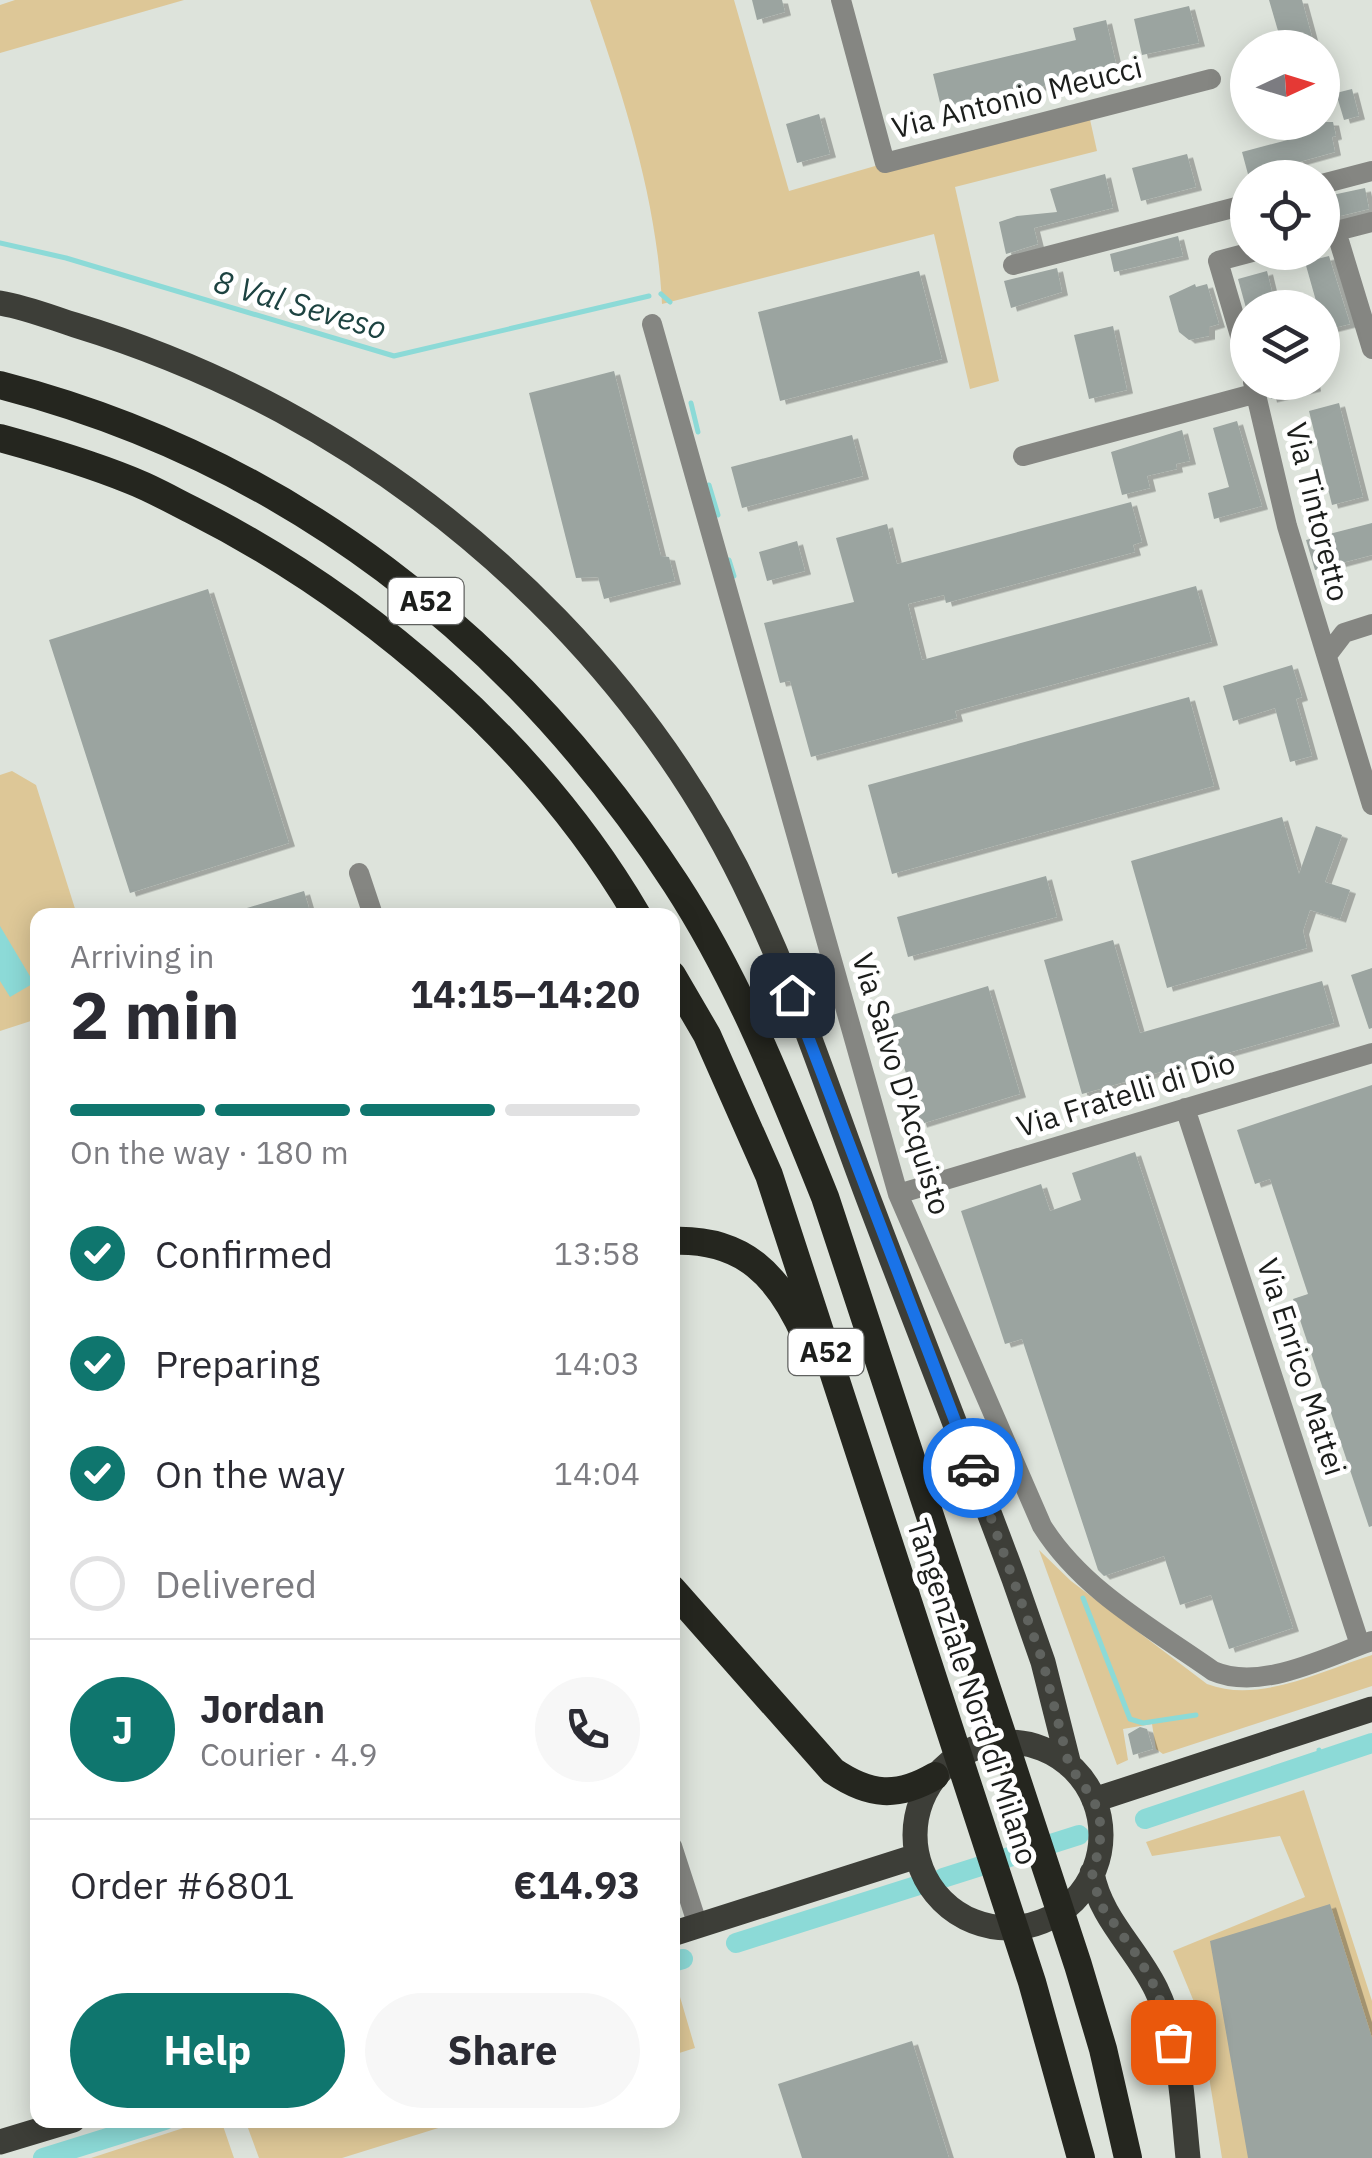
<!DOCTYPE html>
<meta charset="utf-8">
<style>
:root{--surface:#fff;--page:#f7f7f7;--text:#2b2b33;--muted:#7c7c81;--line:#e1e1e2;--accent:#0f766e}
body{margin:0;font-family:"IBM Plex Sans",sans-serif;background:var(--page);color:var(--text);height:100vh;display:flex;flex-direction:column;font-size:38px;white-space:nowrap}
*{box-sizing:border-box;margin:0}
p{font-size:32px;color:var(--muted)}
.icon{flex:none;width:55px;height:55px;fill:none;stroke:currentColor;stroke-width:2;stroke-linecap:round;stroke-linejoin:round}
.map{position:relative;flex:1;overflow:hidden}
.sheet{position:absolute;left:30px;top:908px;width:650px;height:1220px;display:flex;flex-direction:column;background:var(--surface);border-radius:20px;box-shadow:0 5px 25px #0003}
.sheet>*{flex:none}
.needle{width:65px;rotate:86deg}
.controls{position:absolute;left:1230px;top:30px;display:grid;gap:20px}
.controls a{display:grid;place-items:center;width:110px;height:110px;border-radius:50%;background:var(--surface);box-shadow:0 5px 25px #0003;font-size:50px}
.pin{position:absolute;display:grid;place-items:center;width:85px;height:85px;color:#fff;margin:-42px;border-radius:20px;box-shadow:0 5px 15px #0006}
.courier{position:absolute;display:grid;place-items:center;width:100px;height:100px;margin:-50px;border:8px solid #1a73e8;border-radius:50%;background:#fff;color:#222;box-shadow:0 2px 12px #0007}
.head em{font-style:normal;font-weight:800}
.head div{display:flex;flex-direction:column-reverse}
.head{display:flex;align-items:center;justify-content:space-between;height:170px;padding:0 40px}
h1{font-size:65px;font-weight:800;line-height:75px}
.bar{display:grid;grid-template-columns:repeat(4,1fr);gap:15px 10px;align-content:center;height:120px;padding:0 40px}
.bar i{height:12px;border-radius:8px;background:var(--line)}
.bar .selected{background:var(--accent)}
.bar p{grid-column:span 4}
.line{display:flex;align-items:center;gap:25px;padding:0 40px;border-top:2px solid var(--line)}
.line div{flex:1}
.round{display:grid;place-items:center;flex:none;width:105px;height:105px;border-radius:52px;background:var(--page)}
ol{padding:0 40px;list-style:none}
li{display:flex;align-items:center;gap:30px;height:110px}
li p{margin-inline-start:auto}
li .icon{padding:10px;border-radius:50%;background:var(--accent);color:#fff;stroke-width:4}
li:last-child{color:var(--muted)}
li i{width:55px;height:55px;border:5px solid var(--line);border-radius:50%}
.button{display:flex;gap:20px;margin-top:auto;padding:20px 40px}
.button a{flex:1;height:115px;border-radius:60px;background:var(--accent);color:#fff;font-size:40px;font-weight:800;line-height:115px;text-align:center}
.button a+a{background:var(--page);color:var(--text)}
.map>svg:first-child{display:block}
.green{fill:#ddc797}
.water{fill:#8cdad7}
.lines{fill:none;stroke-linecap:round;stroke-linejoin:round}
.stream{stroke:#8cdad7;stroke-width:5}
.canal{stroke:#8cdad7;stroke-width:20}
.building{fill:#9ba4a0;filter:url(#shadow)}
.minor{stroke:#858682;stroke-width:20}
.major{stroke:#3d3e38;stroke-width:25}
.highway{stroke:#25261f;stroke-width:28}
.done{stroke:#60635f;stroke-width:10;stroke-dasharray:0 18}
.route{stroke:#1a73e8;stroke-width:12}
.labels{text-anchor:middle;stroke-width:10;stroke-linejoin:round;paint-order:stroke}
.shield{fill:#fff;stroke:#606260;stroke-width:2.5}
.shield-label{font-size:28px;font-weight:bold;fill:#1c1e1c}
.street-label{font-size:30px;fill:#1c1e1c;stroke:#fff}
.water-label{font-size:32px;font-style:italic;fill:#1d4341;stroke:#fff}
</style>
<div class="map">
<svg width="1372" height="2158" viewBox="0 0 1372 2158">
<defs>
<filter id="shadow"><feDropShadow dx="6" dy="3.5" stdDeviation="0" flood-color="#0004"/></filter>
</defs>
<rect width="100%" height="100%" fill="#dde3db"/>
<!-- green -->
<path class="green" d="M15 0H184L0 53V5Z
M590 0H734L789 191 882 164 1089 115 1097 151 955 187 999 381 970 389 934 234 662 304C657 199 624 98 590 0Z
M12 771 36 785 77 915H38L37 1019 0 1031V775Z
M1039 1550 1071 1581 1207 1684C1259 1704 1321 1671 1372 1655V1686L1163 1754 1156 1749 1152 1724 1123 1729 1128 1760 1117 1765Z
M1304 1790 1372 2001V2158H1222L1199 2014 1173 1951 1305 1897 1280 1836 1152 1856 1146 1842Z
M673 1973 695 2048 673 2055 672 1973Z
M208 2120H221L234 2158H91Z
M245 2120H464L342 2158H259Z"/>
<!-- water -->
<path class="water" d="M0 926 34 983 10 997 0 981Z"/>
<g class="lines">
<!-- stream -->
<path class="stream" d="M0 243 66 258 394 356 649 296
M661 294 670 302
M691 403 698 432
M709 485 718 515
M729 560 734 576
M1083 1598 1130 1719 1143 1723 1196 1715
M1319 1750 1322 1759"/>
<!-- canal -->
<path class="canal" d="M1145 1819 1372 1743
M943 1878 1079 1835
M736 1943 919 1885
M672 1962 683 1959
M43 2158 165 2120"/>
</g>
<!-- building -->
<path class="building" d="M752 0H782L785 12 757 20Z
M1269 0H1302L1315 48H1283Z
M1189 6 1199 43 1142 55 1134 19Z
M1106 20 1117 68 942 111 933 74 1076 40 1073 28Z
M1352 89 1359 116 1344 120 1336 93Z
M819 114 830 154 797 163 786 124Z
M1304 122H1333L1336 136 1332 137 1335 152 1281 167 1283 178H1249L1242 152 1295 138 1291 126Z
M1187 154 1196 187 1141 201 1132 168Z
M1105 174 1113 208 1034 228 1038 244 1006 254 999 222 1017 216 1057 212 1050 189Z
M1365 188 1369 209 1328 219 1323 197Z
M1178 236 1183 256 1114 272 1110 254Z
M1329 256 1350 324 1322 331V308H1318L1305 262Z
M1057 268 1062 292 1011 308 1004 281Z
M919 271 942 359 780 401 758 312Z
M1267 271 1276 308H1246L1238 279Z
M1195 284 1196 287 1207 284 1219 324 1209 327V336L1189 340 1179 332 1169 296Z
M1113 326 1127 390 1089 399 1074 335Z
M614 371 661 556 669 557 675 581 604 599 598 577 576 578 529 393Z
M1267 382H1314L1315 388 1271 399Z
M1339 403 1363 497 1332 505 1309 411Z
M1237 421 1262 506 1214 519 1208 493 1229 487 1213 428Z
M1182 430 1190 461 1176 464 1177 469 1147 476 1150 488 1122 495 1111 452Z
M852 435 863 476 742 508 731 467Z
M1131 502 1142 542 1133 545 1135 552 946 603 944 595 908 604 922 660 1196 586 1212 642 955 711 957 718 811 757 790 681 780 683 764 623 854 602 836 538 887 524 897 564Z
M1372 523V555L1315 570 1306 540Z
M797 541 805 571 767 581 759 552Z
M208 589 289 843 130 893 49 640Z
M1292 665 1302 697 1296 699 1312 756 1290 762 1275 708 1233 721 1223 686Z
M1189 697 1214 786 892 874 868 785Z
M1282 817 1299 874 1316 826 1342 835 1325 882 1350 890 1340 919 1310 910 1303 931 1307 948 1167 988 1131 861Z
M1046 876 1057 917 908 957 897 917Z
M304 891 311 915H238L237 911Z
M1113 940 1140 1033 1322 981 1334 1023 1082 1094 1044 960Z
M1372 968V1028L1369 1029 1351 975Z
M988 986 1020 1094 921 1124 889 1016Z
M1372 1085V1526L1369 1527 1293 1299 1308 1294 1270 1179 1255 1184 1237 1130Z
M1135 1152 1293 1628 1229 1649 1211 1595 1180 1605 1164 1556 1104 1576 1098 1570 1022 1339 1005 1344 961 1211 1041 1184 1050 1211 1081 1200 1072 1173Z
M1140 1727 1147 1729 1153 1749 1133 1755 1128 1734Z
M1330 1904 1372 2038V2158H1248L1210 1941Z
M912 2041 949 2158H802L778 2084Z"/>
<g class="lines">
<!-- minor -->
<path class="minor" d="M841 0 885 163 1211 79
M1322 184 1372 171
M1336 231 1372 349
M1325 234 1372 222
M1013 265 1248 204
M652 324 898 1194 1042 1526C1082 1590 1152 1628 1213 1671 1261 1692 1325 1657 1372 1641
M1248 363 1218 261 1252 252
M1253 382 1287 526 1372 805
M1023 456 1257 393
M1328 654 1344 633 1372 624
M359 873 373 915
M1185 1108 1360 1645
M898 1194 1372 1053
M672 1846 698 1926"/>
<!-- major -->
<path class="major" d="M0 303C25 307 50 317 75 325 147 347 215 375 282 411 483 520 656 693 753 902 800 1001 833 1106 872 1208 919 1332 968 1455 1014 1579L1043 1662 1069 1765
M915 1835a93 93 0 1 1 186 0a93 93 0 1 1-186 0Z
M1094 1800 1372 1709
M1092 1873C1100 1918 1136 1948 1156 1989 1181 2041 1182 2101 1188 2158
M672 1934 917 1856
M0 2142 73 2120"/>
<!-- highway -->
<path class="highway" d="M0 385C287 459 515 637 676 884 739 981 782 1090 825 1197L1078 1965 1103 2049 1128 2158
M0 438C44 450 88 463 130 480 151 488 172 500 192 510 368 599 537 744 637 915
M672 975 707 1035 769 1175 1032 1982 1081 2158
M672 1241C744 1238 779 1276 806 1337
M672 1589 833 1771C870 1796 897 1798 935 1776"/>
</g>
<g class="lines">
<!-- done -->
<path class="done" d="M973 1468 1043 1662 1069 1765 1094 1800 1100 1822V1846L1092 1873 1100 1904 1139 1958 1157 1991 1173 2042"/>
<!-- route -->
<path class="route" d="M792 995 973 1468"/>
</g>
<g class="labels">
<!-- shield labels -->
<g class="shield">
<rect x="388.5" y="578" width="75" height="46" rx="8"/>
<rect x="788.5" y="1329" width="75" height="46" rx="8"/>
</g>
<g class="shield-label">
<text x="426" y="611">A52</text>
<text x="826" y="1362">A52</text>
</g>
<!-- street labels -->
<g class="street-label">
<text transform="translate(1017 98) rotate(-14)" y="10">Via Antonio Meucci</text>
<text transform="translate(1317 512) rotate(76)" y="10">Via Tintoretto</text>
<text transform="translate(901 1084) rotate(73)" y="10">Via Salvo D'Acquisto</text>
<text transform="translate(1126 1095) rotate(-17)" y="10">Via Fratelli di Dio</text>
<text transform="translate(1301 1367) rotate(72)" y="10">Via Enrico Mattei</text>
<text transform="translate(972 1692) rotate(72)" y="10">Tangenziale Nord di Milano</text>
</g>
<!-- water labels -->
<g class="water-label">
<text transform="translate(300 305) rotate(16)" y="11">8 Val Seveso</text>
</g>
</g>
</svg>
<div class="controls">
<a><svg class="needle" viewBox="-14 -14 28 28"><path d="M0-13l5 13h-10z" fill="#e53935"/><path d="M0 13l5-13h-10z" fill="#7c7c81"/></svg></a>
<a><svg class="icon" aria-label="locate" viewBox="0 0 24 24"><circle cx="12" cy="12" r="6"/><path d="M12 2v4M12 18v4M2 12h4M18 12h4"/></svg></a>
<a><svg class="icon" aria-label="layers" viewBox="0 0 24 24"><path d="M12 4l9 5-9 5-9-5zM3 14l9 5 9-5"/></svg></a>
</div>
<div class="pin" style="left:1173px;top:2042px;background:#ea580c"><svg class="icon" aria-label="bag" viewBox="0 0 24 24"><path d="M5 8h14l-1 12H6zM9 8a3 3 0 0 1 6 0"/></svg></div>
<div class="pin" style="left:792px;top:995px;background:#1f2937"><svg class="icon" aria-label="home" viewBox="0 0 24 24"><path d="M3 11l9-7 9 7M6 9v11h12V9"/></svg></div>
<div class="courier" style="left:973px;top:1468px"><svg class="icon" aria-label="car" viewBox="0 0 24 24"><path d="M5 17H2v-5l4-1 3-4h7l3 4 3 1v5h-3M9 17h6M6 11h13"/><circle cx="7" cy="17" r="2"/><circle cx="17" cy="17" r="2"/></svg></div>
<section class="sheet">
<div class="head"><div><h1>2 min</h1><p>Arriving in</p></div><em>14:15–14:20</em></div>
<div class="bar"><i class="selected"></i><i class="selected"></i><i class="selected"></i><i></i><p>On the way · 180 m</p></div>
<ol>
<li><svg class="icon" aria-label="check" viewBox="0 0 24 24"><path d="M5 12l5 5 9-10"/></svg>Confirmed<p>13:58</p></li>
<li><svg class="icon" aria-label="check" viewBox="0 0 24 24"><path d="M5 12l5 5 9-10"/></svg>Preparing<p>14:03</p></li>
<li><svg class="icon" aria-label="check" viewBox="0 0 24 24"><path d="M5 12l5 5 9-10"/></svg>On the way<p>14:04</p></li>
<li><i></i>Delivered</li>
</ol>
<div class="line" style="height:180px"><b class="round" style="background:var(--accent);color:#fff">J</b><div><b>Jordan</b><p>Courier · 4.9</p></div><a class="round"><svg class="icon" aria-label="phone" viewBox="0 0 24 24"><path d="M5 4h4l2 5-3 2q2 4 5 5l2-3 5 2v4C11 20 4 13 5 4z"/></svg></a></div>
<div class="line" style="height:130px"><div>Order #6801</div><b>€14.93</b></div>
<div class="button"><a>Help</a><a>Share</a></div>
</section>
</div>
